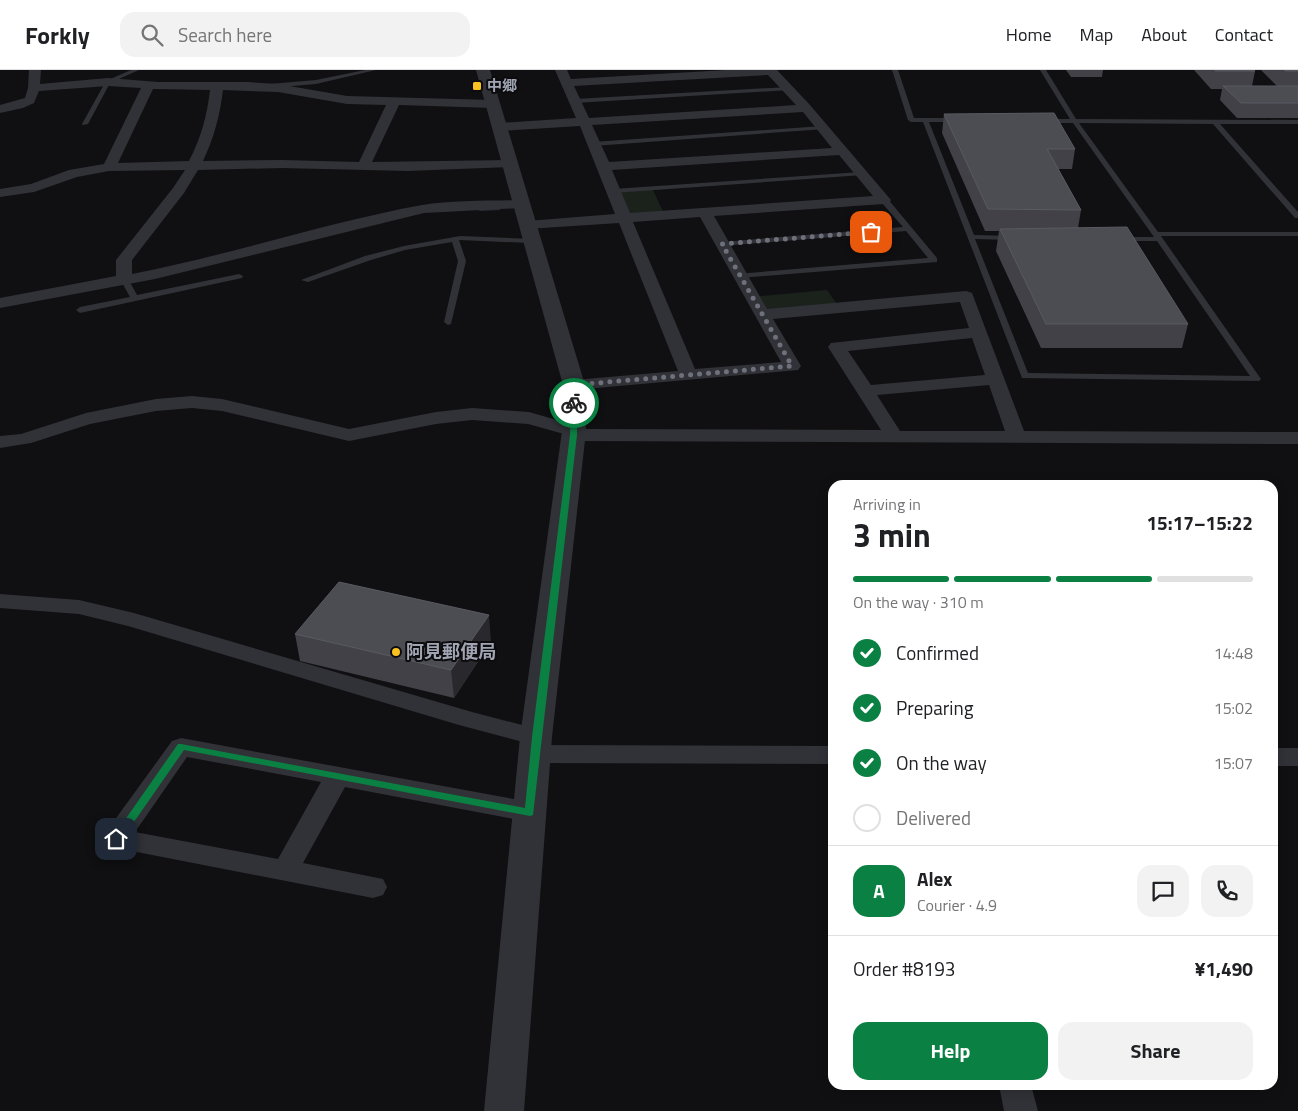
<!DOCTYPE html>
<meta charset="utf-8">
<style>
:root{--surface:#fff;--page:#f2f2f2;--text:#202124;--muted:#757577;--line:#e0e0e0;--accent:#0b8043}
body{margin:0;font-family:"Titillium Web","Noto Sans JP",sans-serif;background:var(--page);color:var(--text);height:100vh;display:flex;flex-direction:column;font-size:19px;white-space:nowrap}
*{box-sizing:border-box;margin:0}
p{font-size:16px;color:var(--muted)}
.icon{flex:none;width:28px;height:28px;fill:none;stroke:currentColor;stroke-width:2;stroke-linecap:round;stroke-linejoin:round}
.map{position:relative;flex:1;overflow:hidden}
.details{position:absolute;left:828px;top:410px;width:450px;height:610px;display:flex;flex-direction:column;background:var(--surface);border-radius:15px;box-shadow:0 2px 12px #0003}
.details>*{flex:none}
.pin{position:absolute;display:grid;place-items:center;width:42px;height:42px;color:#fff;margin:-21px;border-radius:10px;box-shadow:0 2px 8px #0006}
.courier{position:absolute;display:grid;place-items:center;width:50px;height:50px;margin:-25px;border:4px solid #0b8043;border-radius:50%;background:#fff;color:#222;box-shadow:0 1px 6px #0007}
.summary em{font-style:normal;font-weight:700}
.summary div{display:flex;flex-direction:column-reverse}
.summary{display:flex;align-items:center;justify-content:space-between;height:85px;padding:0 25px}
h1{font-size:32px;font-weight:700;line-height:38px}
.bar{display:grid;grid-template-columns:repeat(4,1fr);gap:8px 5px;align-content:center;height:60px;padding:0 25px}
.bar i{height:6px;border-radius:4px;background:var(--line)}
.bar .active{background:var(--accent)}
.bar p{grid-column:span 4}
.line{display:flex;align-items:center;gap:12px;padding:0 25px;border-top:1px solid var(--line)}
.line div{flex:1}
.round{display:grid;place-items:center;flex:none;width:52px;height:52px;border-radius:15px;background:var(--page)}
ol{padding:0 25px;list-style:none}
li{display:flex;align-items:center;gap:15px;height:55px}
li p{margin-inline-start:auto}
li .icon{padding:5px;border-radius:50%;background:var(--accent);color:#fff;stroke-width:4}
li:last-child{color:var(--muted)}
li i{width:28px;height:28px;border:2px solid var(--line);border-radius:50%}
.cta{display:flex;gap:10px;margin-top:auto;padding:10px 25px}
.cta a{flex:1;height:58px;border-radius:15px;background:var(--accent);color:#fff;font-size:20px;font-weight:700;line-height:58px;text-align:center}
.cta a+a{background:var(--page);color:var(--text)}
header{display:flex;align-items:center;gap:30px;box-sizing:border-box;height:70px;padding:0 25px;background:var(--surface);border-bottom:1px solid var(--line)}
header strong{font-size:24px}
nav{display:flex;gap:28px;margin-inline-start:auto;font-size:18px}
.search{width:350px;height:45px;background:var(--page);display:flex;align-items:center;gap:12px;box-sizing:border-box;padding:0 18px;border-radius:15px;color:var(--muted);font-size:19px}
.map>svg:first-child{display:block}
.green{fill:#1b221c}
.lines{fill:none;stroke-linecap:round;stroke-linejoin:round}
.stream{fill:#262e36;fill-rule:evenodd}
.service{fill:#313237;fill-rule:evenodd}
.minor{fill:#313237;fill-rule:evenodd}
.tertiary{fill:#313237;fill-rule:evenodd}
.wall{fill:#414147}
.shaded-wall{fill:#29292d}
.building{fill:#4c4c53;stroke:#595a62}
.route{fill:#0b8043}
.done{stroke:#6e717b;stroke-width:5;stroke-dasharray:0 9}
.poi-dot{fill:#fac220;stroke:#0c0b0d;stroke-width:2}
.labels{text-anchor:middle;stroke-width:4;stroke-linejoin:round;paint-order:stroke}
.far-poi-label{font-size:15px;font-weight:bold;fill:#a1a5b3;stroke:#0c0b0d;text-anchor:start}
.poi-label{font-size:18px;font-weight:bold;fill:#a1a5b3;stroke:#0c0b0d;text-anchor:start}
</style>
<header>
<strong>Forkly</strong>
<div class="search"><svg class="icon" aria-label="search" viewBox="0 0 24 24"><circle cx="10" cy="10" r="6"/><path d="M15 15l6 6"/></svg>Search here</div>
<nav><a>Home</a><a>Map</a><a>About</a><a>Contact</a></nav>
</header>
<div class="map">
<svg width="1298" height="1041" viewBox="0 0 1298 1041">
<rect width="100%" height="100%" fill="#101012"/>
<!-- green -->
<path class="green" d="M652 118 665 146 624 149 613 121Z
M827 220 839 237 762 245 751 227Z"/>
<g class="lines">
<!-- stream -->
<path class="stream" d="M498 138 500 139V140L480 141 478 140 480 139Z"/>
<!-- service -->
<path class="service" d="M131 0H139L110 13 88 54 83 55 82 54 106 11Z
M365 0H376L316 14 269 18 266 16 269 14 316 10Z
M892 0H898L914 48H959L962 50 959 52H929L974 165 1013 166 1017 168 1013 170 975 169 1028 303 1250 306 1157 171H1121L1117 169 1121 167H1154L1073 53H1045L1042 51 1045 49H1070L1040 0H1046L1076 49 1298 50V54H1220L1298 142V148H1295L1213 54 1079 53 1158 162H1298V166H1161L1261 309 1259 311 1022 308 923 52H911L908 50Z
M788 17 790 18V20L575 33 572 31 575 29Z
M823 56 825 57V59L593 76 590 74 593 72Z
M861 102 864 104 863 105 613 123 609 121 613 119Z
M881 128H887L937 188V192L739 208H736V204L928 188 906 161 721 176 717 174 721 172 903 157 881 132Z
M460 166 531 169 535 171 531 173 459 170 466 191 451 254 448 255 444 252 458 191 452 172 405 180 371 190 308 212 301 210 365 186 404 176Z
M239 204 243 206 242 208 80 243 76 240 80 237 130 227 120 209 124 207H127L137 225Z"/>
<!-- minor -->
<path class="minor" d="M29 0H41L40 14 108 8 158 12H248L278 14 347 26 493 30 499 34 493 38 399 35 372 92 515 90 517 93 515 96 510 97 408 101 282 98 198 100 184 123 132 190V204C230 185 324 153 422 135 452 130 490 131 521 130L526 131 528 134 526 137 521 138 424 143 155 209 0 238V228L116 206V190L173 118 185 100 109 101 77 107 34 122 0 127V119L31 114 69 100 104 94 141 18 108 16 39 21 34 33 23 38 0 43V35L25 28 28 18ZM153 19 210 20C207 46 201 68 189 91L118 93ZM223 20 278 22 347 34 386 35 359 92 282 90 203 91C214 68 220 45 223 20Z
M555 0H567L571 9 727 0H777L810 35 891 130 889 133 884 134 714 146 767 239 966 221 972 223 1024 361 1298 362V374L573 371 566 369 564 364 528 354 472 350 436 354 349 371 222 341 192 338 156 341 90 354 31 373 0 378V366L21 364 86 343 156 329 192 326 222 329 349 359 436 342 472 338 529 342 581 357 582 359 881 360 828 277 831 273 969 258 960 232 773 249 801 296 798 300 574 320 568 319 565 315 568 311 574 310 678 301 619 153 527 159 522 158 520 155 522 152 527 151 615 144 580 56 499 61 493 57 499 53 576 48ZM768 5 796 35 589 48 574 16ZM803 42 832 78 609 92 592 55ZM839 85 873 126 630 143 612 100ZM700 147 781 292 695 299 633 152ZM972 268 985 305 871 315 848 281ZM989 315 1005 361H900L877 325Z
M0 524 79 530 134 543 472 642 545 661 549 667 545 673 538 675 832 676V694L534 693 525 690 521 684 525 678 534 675 459 655 128 556 79 544 0 538Z
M181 668 530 732 540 735 544 742 540 749 530 752 345 717 303 793 383 809 387 817 383 825 373 828 106 776 102 769 106 762 172 671ZM187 687 321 712 278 789 135 762Z
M1272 678H1298V696H1272Z
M999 1015H1031L1038 1041H1004Z"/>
<!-- tertiary -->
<path class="tertiary" d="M476 0H490L585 315 586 361 552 667 524 1041H484L520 667 562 361 563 315Z"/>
</g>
<!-- wall -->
<path class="wall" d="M1066 0H1103L1102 7H1071Z
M1194 0H1254L1255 1 1252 16H1277L1261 0H1298V48H1237L1220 30 1222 19H1211Z
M944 44 1075 79 1072 99H1058L1081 140 1078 158 1188 254 1182 278H1041L996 181 999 161H985L942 63Z
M295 564 491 572 454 628 300 591Z"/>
<!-- shaded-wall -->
<path class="shaded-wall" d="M489 545 491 572 454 628 451 600Z"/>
<!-- building -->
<path class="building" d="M1215 0H1254L1255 1H1215Z
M1284 0H1298V1H1286Z
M1223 16H1298V33H1241Z
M1054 43 1075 79H1047L1081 140 988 139 944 44Z
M1127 157 1188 254H1046L1000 159Z
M339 512 489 545 451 600 295 564Z"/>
<!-- route -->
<path class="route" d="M574 331 577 333V365L533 745 530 746 184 680 120 772H113V767L178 674H181L525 738 532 667 570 365 571 333Z"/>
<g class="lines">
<!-- done -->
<path class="done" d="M574 333V315L792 296 722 174 871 162"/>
</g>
<!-- markers -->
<g class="poi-dot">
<rect x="472" y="11" width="10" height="10" rx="2.5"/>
<circle cx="396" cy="582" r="5"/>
</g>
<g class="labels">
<!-- far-poi labels -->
<g class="far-poi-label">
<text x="487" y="21">中郷</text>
</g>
<!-- poi labels -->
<g class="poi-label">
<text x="406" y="588">阿見郵便局</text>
</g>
</g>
</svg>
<div class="pin" style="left:871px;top:162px;background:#ea580c"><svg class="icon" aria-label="bag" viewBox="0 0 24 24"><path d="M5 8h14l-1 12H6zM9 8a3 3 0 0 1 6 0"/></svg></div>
<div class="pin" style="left:116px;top:769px;background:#1f2937"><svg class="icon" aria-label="home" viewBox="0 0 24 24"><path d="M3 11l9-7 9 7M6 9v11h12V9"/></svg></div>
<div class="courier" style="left:574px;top:333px"><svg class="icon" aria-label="bike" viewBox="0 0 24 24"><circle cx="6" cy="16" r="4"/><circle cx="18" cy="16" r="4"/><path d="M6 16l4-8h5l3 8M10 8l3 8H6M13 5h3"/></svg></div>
<section class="details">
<div class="summary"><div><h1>3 min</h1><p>Arriving in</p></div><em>15:17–15:22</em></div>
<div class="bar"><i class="active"></i><i class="active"></i><i class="active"></i><i></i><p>On the way · 310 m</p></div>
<ol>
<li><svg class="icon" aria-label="check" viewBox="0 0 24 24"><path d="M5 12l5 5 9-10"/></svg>Confirmed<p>14:48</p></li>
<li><svg class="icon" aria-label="check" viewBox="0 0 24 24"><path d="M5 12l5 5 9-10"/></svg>Preparing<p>15:02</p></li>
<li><svg class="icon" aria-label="check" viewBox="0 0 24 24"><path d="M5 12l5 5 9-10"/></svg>On the way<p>15:07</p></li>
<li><i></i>Delivered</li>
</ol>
<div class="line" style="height:90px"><b class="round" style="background:var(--accent);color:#fff">A</b><div><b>Alex</b><p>Courier · 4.9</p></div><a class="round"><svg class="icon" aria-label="chat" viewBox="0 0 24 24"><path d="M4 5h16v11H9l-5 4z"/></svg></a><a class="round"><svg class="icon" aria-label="phone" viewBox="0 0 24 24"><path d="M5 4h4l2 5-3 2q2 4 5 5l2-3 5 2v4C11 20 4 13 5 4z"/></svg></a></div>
<div class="line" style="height:65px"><div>Order #8193</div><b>¥1,490</b></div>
<div class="cta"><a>Help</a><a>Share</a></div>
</section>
</div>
